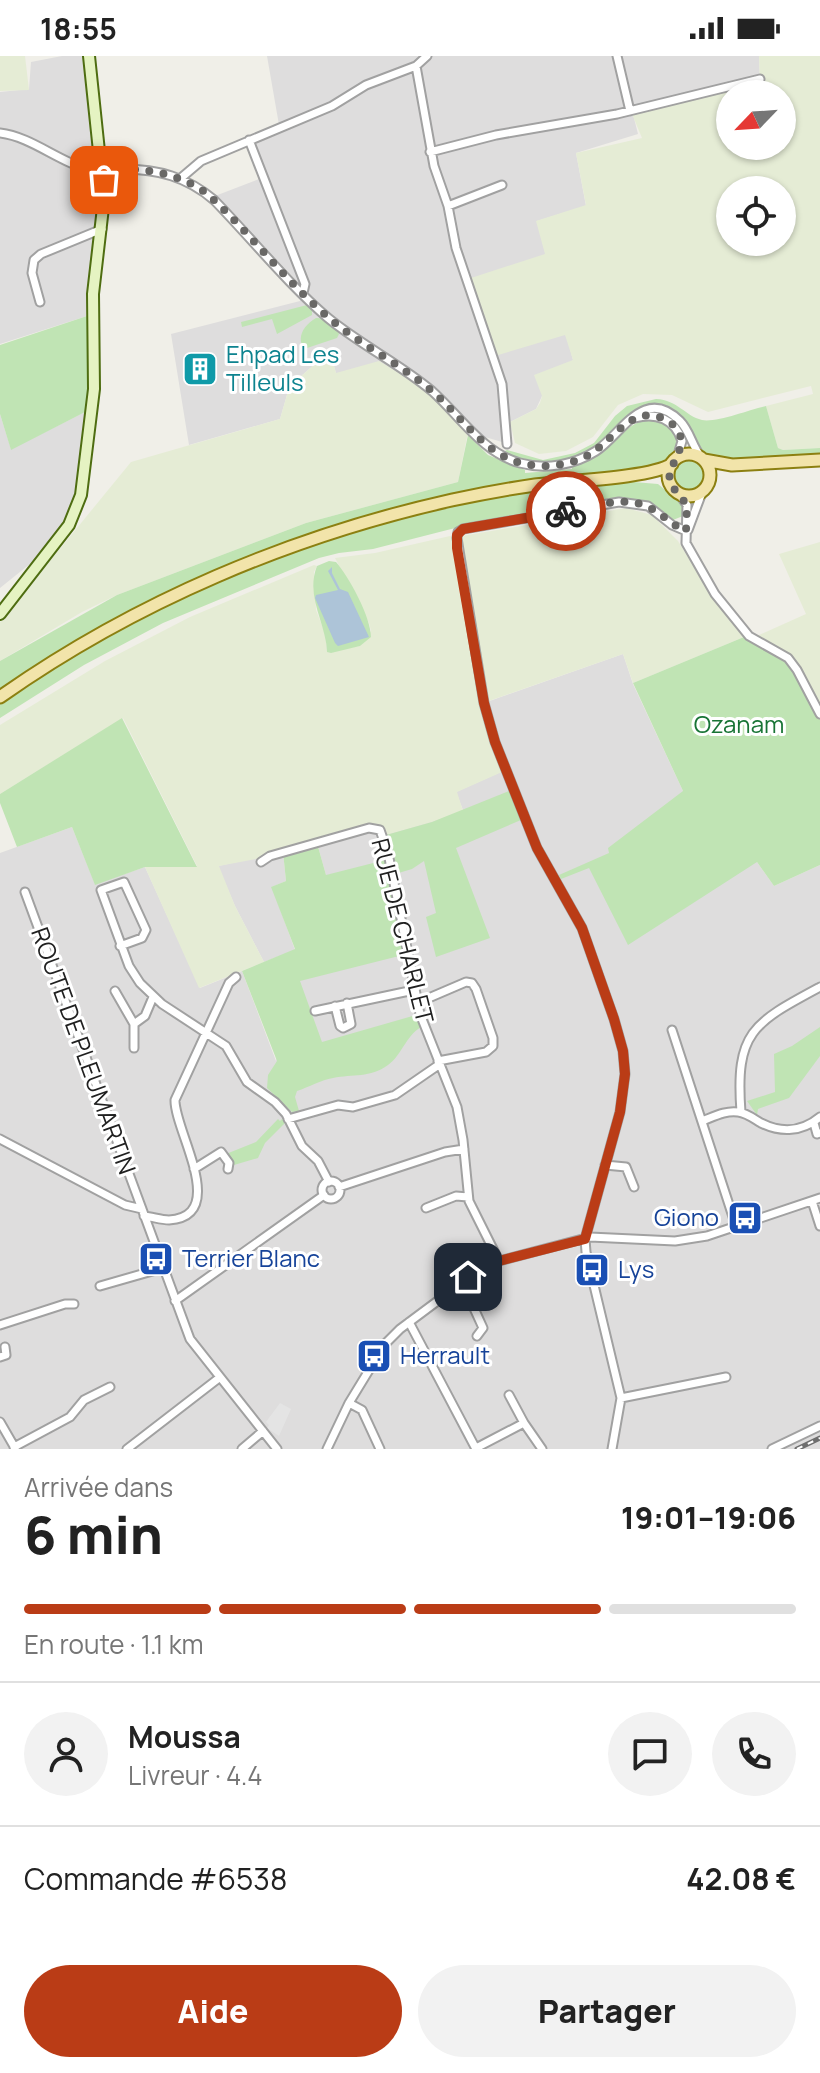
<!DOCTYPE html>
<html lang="fr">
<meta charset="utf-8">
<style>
:root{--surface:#fff;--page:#f2f2f2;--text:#222;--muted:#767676;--line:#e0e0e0;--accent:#ba3c16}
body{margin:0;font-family:Manrope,sans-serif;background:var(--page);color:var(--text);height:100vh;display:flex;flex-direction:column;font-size:30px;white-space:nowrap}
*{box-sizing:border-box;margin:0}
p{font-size:26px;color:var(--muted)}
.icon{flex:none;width:44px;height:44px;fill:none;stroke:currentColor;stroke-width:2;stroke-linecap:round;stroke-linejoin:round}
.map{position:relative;height:1393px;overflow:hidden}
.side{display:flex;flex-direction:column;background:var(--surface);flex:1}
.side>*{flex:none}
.needle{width:52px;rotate:245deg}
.fabs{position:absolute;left:716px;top:24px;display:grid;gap:16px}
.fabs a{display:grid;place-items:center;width:80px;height:80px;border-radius:50%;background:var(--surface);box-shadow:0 2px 6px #0004;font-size:40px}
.pin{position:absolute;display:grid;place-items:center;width:68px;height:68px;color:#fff;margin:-34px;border-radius:16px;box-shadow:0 4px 12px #0006}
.courier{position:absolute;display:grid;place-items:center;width:80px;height:80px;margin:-40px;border:6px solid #ba3c16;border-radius:50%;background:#fff;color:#222;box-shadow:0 2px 10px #0007}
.head em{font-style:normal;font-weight:800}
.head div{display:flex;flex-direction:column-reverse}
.head{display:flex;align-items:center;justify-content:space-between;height:136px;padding:0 24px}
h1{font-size:52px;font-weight:800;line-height:60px}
.bar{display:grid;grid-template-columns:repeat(4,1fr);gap:12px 8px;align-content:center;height:96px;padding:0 24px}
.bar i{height:10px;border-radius:6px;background:var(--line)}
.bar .current{background:var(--accent)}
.bar p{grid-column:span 4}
.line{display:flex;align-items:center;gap:20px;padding:0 24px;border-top:2px solid var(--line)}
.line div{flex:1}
.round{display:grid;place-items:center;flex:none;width:84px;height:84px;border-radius:42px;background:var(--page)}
.primary-button{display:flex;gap:16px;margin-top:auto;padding:16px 24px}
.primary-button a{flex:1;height:92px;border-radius:48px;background:var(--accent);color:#fff;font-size:32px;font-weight:800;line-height:92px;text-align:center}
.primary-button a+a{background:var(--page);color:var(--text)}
.status{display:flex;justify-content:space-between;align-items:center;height:56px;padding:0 40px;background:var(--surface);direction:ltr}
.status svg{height:22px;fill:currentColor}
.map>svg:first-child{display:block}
.residential{fill:#dedddd}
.farmland{fill:#e5ecd5;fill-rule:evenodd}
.grass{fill:#c0e4b4}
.parking{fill:#e4e4e4}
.water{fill:#adc4d8}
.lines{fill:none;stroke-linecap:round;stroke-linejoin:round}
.street-casing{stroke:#a1a1a1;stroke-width:11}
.secondary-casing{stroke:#4e6d11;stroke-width:14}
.primary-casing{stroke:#8c8011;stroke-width:15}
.street{stroke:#fff;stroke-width:7}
.secondary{stroke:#e5f3c2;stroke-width:10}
.primary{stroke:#f2e4aa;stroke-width:11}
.rail-casing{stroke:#6e6e6e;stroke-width:5}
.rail{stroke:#fff;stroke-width:2;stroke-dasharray:6;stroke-linecap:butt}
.done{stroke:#696866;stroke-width:8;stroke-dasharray:0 14.4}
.route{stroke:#ba3c16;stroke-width:10}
.labels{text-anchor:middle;stroke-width:6;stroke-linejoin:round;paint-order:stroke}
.culture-label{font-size:24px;fill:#0d838f;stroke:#fff;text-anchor:start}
.park-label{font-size:24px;fill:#187435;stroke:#fff}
.street-label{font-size:24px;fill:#202020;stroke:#fff}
.transit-label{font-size:24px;fill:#164399;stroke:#fff;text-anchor:start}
</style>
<div class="status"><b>18:55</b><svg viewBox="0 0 49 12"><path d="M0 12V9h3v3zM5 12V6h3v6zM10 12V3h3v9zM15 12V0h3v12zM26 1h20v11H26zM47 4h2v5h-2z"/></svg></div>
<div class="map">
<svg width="820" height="1393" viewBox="0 0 820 1393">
<rect width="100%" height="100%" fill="#f0efe8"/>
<!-- residential -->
<path class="residential" d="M62 0H84L98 123 97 171 87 234V260L0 288V36L29 33 31 6Z
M267 0H759L760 26 633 58 638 78 576 97 586 150 537 165 573 304 542 340 536 353 510 366 502 386 468 376 336 317 332 303 316 307 299 322 291 325 280 363 189 389 171 278 300 245 301 229 215 140 259 123 246 89 279 69Z
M87 355 80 421 76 440 65 466 41 499 0 532V358L11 393Z
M623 598 633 628 683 735 757 806 774 830 820 809V1393H0V797L72 771 95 828 145 811 200 932 242 915 276 1005 326 819 317 787 463 754 456 736 505 714 484 647Z
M283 796 286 825 272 831 295 894 264 906 235 850 218 810Z"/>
<!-- farmland -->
<path class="farmland" d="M0 0H25L29 34 0 35Z
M759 0H820V392L783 394 778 392 766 350 813 338 811 330 708 356 672 339 643 338 618 349 593 381 566 395 539 398 515 387 510 366 536 353 540 347 542 340 534 319 573 304 565 279 495 300 471 222 545 198 536 165 586 149 576 97 642 82 632 58 760 27ZM730 38H782V90H730ZM730 134H782V186H730Z
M332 302 336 317 379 305 420 330 468 376 458 426 306 467 117 539 82 556 0 605V566L131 406 280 363 291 325 299 322 316 307Z
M626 452 652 459 678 485 715 546 744 581 633 627 623 598 486 646 462 480Z
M450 480 453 481 481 653 502 716 457 736 463 755 432 766 383 780 379 773 271 800 219 810 235 850 264 906 199 932 145 811 197 810 123 662 0 738V669L105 605 190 561 314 509 317 510 314 516 316 554 325 577 327 596 360 590 371 575 369 567 335 502 375 497Z
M820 486V651L802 616 757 580 806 558 779 498Z"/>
<!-- grass -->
<path class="grass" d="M307 249 312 251V259L277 278 272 263 242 271 241 266Z
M87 260 89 311 87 355 11 394 0 358V289Z
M316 262C325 262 337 270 339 278L337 282 304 293C296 281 304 269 316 262Z
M656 343C678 344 685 360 702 364 716 367 751 353 766 350L778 392 783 394 820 392V399C792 401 741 410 715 403 687 395 694 349 655 348 631 348 621 367 606 382 579 411 538 410 503 396L507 394 543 404 575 397 594 387 615 360 627 350Z
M645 364C663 365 675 372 678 390L662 408 650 413C497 424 341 455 202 521 176 533 152 548 126 561 83 584 41 607 0 635V605L117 539 306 467 458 426 468 379 488 399 525 414V417L572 413V411C606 399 616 373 645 364Z
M673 419a17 17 0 1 1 34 0a17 17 0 1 1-34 0Z
M622 425 658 428 682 448 683 460 673 464 643 446 623 443 463 470 373 493 339 497 319 502 163 567 84 609 0 662V648C150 543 322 471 501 439 541 432 582 429 622 425Z
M329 505 336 506C349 521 371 561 371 581L360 590 331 597 327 596C326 566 305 541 317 510Z
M757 580 791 601 820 651V809L774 830 757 806 628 889 589 812 561 823 559 819 609 797 608 792 683 735 633 627 744 581Z
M122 662 197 811H145L95 829 72 771 17 791 0 747V738Z
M509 735 521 764 456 792 490 882 436 901 426 861 436 857 424 805 412 813 395 818 386 779 432 766Z
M317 787 326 819 389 803 407 898 300 925 322 986 416 959 421 971C405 981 402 999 388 1009 370 1022 353 1018 333 1022 321 1024 309 1031 297 1035L295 1041 299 1055 292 1056 267 1032 268 1019 277 1005 242 915 295 893 271 831 286 825 283 796Z
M820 971V1000L789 1042 758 1053 757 1059 747 1045 775 1036 774 998 792 990Z
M278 1063 280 1065 282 1063 285 1067 265 1087 258 1102 234 1109 226 1098 256 1086Z"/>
<!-- parking -->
<path class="parking" d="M280 1347 291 1353 279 1380 267 1372 269 1369 266 1366Z"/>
<!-- water -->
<path class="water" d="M332 511V517L340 533 348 536 369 581 338 590 335 587 315 542 316 539 338 534 328 515Z"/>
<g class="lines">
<!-- street casing -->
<g class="street-casing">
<path id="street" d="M617 0 630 55
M416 10 434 110 448 150 456 192 502 328 507 388
M0 77C33 81 59 107 92 114 102 116 112 112 123 113 158 113 187 121 214 144 252 183 287 227 328 262 361 289 400 308 432 335 460 360 483 397 520 407 546 414 574 409 596 395 622 378 644 329 680 365 690 375 692 390 701 401
M249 84 305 228 303 237
M430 96 496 79 617 58 760 23
M181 122 201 105 332 50 366 29 416 10 427 0
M448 150 502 129
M40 246 32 217 34 204 41 198 102 173
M635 362C656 356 675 363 682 385L677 402
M677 435 687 449 686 487 715 538 749 580 788 602 797 614 820 658
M688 474 703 434
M261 806 270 800 369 772 380 774 388 797 420 958 457 1051 463 1084 469 1145 499 1205
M25 836 190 1283 277 1393
M120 890 142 882 146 874 124 826 101 834 129 910 140 927 162 948 226 990 247 1026 275 1046 286 1058 302 1090 318 1105 329 1126
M115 935 134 968V992
M417 947 466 926 472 927 476 933 493 982V990L486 996 438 1005
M335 950 340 970 343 972 351 968 347 947
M315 955 414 934
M134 968 145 960 153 941
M672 974 736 1170
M741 1056C735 976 753 967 820 931
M288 1063 338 1049 353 1051 395 1039 440 1008
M702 1065C713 1061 726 1054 738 1056 747 1057 754 1063 761 1067 781 1077 802 1076 820 1061
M814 1067 817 1078 820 1077
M0 1083 125 1149 142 1153
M605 1109 626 1111 634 1131
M194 1113 221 1096 229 1107 228 1113
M322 1134a9 9 0 1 1 18 0a9 9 0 1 1-18 0Z
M339 1131 445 1096 464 1093
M812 1145 820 1170
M426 1152 456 1140 468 1141
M144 1160C153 1161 161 1164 169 1164 230 1160 174 1074 175 1044L229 927 236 921
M462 1226 483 1272 477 1280
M100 1230 163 1212
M175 1245 324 1139
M409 1266 476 1393
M0 1269 65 1248H74
M0 1301 6 1299 5 1291
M509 1339 524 1367
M621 1342 726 1321
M349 1347 362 1354 380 1393
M0 1366 15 1392
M14 1391 70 1361 84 1344 110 1331
M476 1392 524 1367 542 1393
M127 1393 219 1322
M242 1393 263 1375
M327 1393 349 1347 385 1288 400 1273 475 1217 499 1205 590 1181 675 1185 707 1180 820 1142
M612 1393 621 1342 586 1196 585 1183 620 1056 625 1018 623 995 614 963 582 872 537 792 495 686 484 647 457 482 458 476 463 473 619 446 648 450 672 469 686 475
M772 1393 820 1370"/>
</g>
<!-- secondary casing -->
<g class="secondary-casing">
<path id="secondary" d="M0 558 69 469 81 439 94 333 93 238 104 143 89 0"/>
</g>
<!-- primary casing -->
<g class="primary-casing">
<path id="primary" d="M668 419a21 21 0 1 1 42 0a21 21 0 1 1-42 0Z
M704 404 732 409 820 404
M0 641C135 546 291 480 452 444 480 438 507 433 535 429 566 425 651 422 672 408"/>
</g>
<!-- street -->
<use href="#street" class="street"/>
<!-- secondary -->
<use href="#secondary" class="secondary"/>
<!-- primary -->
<use href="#primary" class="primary"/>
<!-- rail casing -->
<g class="rail-casing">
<path id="rail" d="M797 1393 820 1382"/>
</g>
<!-- rail -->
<use href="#rail" class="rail"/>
</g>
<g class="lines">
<!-- done -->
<path class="done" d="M104 124 102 114C140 111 173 115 205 136 249 175 283 223 328 261 360 289 399 307 432 335 459 358 480 392 514 405 537 413 563 411 585 401 612 388 632 345 666 364 676 369 681 378 682 388L669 418 671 429 687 449 686 475C671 469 662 457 648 451 624 439 591 451 566 455"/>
<!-- route -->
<path class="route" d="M468 1221 499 1205 585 1183 620 1056 625 1018 623 995 614 963 582 872 537 792 495 686 484 647 457 492V479L463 473 566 455"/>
</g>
<!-- icons -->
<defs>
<g id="building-square" transform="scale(1.8)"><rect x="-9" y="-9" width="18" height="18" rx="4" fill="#0f9aa8" stroke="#fff"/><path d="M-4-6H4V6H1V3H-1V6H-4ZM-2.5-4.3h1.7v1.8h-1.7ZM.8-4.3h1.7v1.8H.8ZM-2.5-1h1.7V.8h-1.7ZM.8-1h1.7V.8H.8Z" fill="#fff"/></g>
<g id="bus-square" transform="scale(1.8)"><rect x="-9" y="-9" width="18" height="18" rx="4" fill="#1a4fb4" stroke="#fff"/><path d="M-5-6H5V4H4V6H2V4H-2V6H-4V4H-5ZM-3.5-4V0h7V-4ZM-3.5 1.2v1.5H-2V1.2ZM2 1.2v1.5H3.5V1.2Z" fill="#fff"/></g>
</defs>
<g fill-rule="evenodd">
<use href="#building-square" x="200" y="313"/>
<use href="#bus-square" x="745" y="1162"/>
<use href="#bus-square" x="156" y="1203"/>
<use href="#bus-square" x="592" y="1214"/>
<use href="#bus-square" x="374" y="1300"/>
</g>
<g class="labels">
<!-- culture labels -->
<g class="culture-label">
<text x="226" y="307">Ehpad Les<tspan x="226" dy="28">Tilleuls</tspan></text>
</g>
<!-- park labels -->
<g class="park-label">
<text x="739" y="677">Ozanam</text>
</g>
<!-- street labels -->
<g class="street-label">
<text transform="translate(402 875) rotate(76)" y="8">RUE DE CHARLET</text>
<text transform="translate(83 995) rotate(70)" y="8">ROUTE DE PLEUMARTIN</text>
</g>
<!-- transit labels -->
<g class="transit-label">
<text x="719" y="1170" text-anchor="end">Giono</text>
<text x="182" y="1211">Terrier Blanc</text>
<text x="618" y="1222">Lys</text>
<text x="400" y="1308">Herrault</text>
</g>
</g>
</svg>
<div class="fabs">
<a><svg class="needle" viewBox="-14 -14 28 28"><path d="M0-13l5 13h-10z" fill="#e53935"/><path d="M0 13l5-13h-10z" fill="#767676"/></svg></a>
<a><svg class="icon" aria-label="locate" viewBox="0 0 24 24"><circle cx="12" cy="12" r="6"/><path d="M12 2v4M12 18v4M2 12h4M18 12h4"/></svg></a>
</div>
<div class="pin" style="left:104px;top:124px;background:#ea580c"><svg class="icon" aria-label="bag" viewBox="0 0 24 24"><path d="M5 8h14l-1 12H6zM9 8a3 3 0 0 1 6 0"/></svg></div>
<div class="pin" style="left:468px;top:1221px;background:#1f2937"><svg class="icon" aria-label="home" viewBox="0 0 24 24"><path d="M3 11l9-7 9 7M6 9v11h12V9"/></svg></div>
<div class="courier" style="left:566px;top:455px"><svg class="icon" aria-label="bike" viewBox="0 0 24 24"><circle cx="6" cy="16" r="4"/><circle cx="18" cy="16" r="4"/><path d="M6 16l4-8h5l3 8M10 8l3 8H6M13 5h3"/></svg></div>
</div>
<section class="side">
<div class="head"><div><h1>6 min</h1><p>Arrivée dans</p></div><em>19:01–19:06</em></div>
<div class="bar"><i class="current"></i><i class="current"></i><i class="current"></i><i></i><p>En route · 1.1 km</p></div>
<div class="line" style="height:144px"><a class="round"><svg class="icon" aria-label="person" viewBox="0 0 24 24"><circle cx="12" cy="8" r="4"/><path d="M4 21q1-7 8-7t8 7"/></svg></a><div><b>Moussa</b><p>Livreur · 4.4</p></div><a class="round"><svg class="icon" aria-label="chat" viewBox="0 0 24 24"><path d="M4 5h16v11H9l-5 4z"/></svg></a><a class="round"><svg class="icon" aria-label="phone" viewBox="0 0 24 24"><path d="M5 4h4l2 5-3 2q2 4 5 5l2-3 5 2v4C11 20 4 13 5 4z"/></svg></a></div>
<div class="line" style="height:104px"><div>Commande #6538</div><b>42.08 €</b></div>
<div class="primary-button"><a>Aide</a><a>Partager</a></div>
</section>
